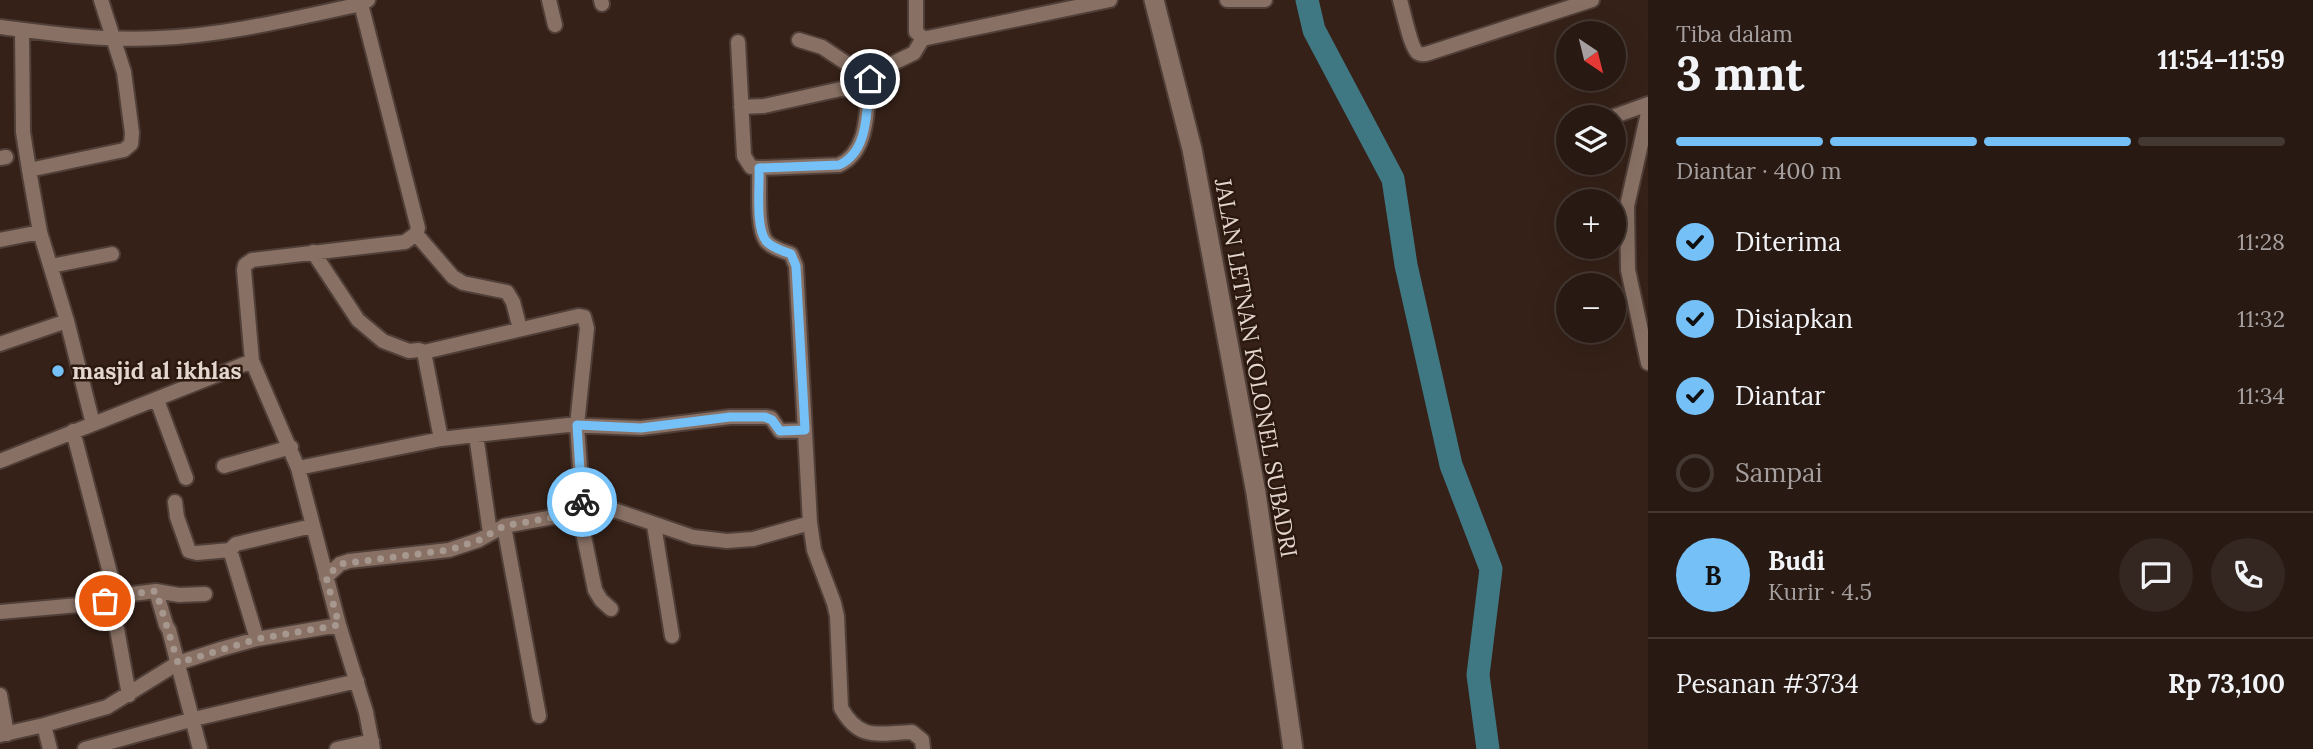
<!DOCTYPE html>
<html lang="id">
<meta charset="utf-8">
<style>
:root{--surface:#281912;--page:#342620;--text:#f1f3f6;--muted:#a5a09f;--line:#443832;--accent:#75c0f6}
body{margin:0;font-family:Lora,serif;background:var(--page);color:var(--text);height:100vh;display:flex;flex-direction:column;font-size:26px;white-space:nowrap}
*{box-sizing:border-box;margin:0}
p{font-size:23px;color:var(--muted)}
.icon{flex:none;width:38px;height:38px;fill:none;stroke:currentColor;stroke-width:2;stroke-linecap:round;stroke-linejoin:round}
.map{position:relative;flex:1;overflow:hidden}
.panel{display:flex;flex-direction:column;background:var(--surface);width:665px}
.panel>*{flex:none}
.needle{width:46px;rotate:145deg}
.fabs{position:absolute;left:1556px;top:21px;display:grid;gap:14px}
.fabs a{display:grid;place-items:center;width:70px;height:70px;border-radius:50%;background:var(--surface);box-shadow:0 7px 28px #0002,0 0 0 2px var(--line);font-size:35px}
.pin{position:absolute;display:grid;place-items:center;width:60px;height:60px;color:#fff;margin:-30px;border:4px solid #fff;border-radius:50%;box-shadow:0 2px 7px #0007}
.courier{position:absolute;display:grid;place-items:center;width:70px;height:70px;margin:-35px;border:5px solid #75c0f6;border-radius:50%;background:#fff;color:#222;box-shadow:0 2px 9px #0007}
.overview em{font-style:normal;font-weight:800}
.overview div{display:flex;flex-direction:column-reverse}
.overview{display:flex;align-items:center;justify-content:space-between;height:119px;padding:0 28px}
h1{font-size:46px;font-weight:800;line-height:52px}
.bar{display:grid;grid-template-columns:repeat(4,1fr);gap:10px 7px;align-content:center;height:84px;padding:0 28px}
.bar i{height:9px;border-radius:5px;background:var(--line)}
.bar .current{background:var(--accent)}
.bar p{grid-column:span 4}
.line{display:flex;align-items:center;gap:18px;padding:0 28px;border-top:2px solid var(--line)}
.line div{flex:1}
.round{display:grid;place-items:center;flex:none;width:74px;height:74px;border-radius:37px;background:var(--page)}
ol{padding:0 28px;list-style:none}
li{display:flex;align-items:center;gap:21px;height:77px}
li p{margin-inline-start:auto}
li .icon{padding:7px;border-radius:50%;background:var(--accent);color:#111;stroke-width:4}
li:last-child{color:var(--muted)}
li i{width:38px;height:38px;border:4px solid var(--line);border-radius:50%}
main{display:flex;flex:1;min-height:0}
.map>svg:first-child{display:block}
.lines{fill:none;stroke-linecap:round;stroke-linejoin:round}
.river{stroke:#3f7883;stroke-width:23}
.minor-casing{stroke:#503f38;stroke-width:18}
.secondary-casing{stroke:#503f38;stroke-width:23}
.minor{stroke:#887064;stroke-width:14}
.secondary{stroke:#887064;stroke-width:19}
.done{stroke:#a6978f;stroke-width:7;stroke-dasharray:0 12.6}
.route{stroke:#75c0f6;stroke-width:9}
.poi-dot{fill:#75c0f6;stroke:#2b180e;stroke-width:2.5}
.labels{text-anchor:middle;stroke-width:5;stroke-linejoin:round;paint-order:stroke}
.street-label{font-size:23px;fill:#e3d6cf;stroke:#2b180e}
.poi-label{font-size:23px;font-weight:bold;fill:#e3d6cf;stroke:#2b180e;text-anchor:start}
</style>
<main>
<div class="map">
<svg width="1648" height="749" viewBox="0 0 1648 749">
<rect width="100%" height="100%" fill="#352118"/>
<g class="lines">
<!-- river -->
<path class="river" d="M1307 0 1314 30 1393 179 1406 265 1451 465 1491 569 1478 675 1488 749"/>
<!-- minor casing -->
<g class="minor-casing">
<path id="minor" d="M549 0 555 25
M601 0 602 4
M916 0V32L923 38H927L1110 0
M1227 0H1265
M1400 0C1403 10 1411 49 1418 53 1421 55 1426 54 1429 53L1592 0
M0 27C54 34 105 41 160 38 228 35 295 18 362 4L368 0
M22 30 23 132 29 170
M923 38 914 53 873 73 870 79C866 108 870 151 839 165L759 168C760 186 756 227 766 241 772 248 783 251 791 254L796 266 810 523 814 550 834 603 837 616 841 708C860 742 879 733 912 732L922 740 923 749
M799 40 822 47 870 79
M738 42 744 156 751 167 759 168
M741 107 764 106 841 89 868 90
M1648 113 1627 206 1628 270 1648 363
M1612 117 1648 104
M0 158 6 157
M416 234 453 277 463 283 507 292 513 302 520 329
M0 240 40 232
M313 252 358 320 383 341 409 351 419 350 424 352 441 439
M51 266 112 254
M0 344 67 321
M424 352 578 316 584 317 587 328 577 425 583 511
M252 361 244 270 245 265 252 260 405 242 416 234 418 228 360 0
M157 400 186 478
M93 424 67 321 40 232 29 170 124 150 131 144 132 133 124 72 101 0
M73 431 116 596 156 591 166 625 169 630 200 749
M476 435 490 533
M0 461 252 361 298 468 339 625 366 712 373 749
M224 466 291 447
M298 468 441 439 476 435 568 425 641 428 730 417H765L771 418 780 431 805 430
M175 502 177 517 189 551 197 553 230 550
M579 512 595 590 601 600 611 609
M654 525 672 636
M504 526 539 716
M326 577 340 564 349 561 449 550 479 540 504 526 597 509 617 511 693 537 727 541 753 539 810 523
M156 591 179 595 205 594
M0 612 90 604 116 596
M117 629 129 695
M257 639 230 550 236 544 312 526
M0 695 7 734
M44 725 50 749
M0 735 44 725 107 707 178 663 221 649 257 639 339 625
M85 749 194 719 357 681
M337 749 372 741"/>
</g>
<!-- secondary casing -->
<g class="secondary-casing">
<path id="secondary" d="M1154 0 1192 149 1256 493 1293 749"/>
</g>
<!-- minor -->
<use href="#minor" class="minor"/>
<!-- secondary -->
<use href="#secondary" class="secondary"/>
</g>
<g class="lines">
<!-- done -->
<path class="done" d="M105 601 116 596 156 591 178 663 257 639 339 625 326 577 340 564 449 550 479 540 504 526 583 512 582 502"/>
<!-- route -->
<path class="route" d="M582 502 577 425 641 428 730 417H765L772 420 780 431 805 430 796 266 791 254C783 251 772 248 766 241 755 227 760 186 759 168L839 165C870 151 866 108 870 79"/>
</g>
<!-- markers -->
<circle class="poi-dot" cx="58" cy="371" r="7"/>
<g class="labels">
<!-- street labels -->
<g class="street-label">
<text transform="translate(1256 368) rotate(80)" y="8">JALAN LETNAN KOLONEL SUBADRI</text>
</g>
<!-- poi labels -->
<g class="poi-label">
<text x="72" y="379">masjid al ikhlas</text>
</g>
</g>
</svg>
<div class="fabs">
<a><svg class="needle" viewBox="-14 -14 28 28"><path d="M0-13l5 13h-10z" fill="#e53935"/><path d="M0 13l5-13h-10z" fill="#a5a09f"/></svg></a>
<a><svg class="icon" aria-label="layers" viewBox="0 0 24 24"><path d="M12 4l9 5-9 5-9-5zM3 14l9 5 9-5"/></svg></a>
<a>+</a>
<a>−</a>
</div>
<div class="pin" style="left:105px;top:601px;background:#ea580c"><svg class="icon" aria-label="bag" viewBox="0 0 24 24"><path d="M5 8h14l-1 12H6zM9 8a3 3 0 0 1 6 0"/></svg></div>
<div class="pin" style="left:870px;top:79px;background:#1f2937"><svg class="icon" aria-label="home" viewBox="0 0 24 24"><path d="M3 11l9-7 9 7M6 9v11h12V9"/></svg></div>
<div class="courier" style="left:582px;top:502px"><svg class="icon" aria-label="bike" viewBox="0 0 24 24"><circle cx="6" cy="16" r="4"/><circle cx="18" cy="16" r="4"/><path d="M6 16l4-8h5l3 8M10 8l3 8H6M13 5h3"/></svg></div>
</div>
<section class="panel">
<div class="overview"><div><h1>3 mnt</h1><p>Tiba dalam</p></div><em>11:54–11:59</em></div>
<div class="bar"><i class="current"></i><i class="current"></i><i class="current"></i><i></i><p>Diantar · 400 m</p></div>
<ol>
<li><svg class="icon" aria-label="check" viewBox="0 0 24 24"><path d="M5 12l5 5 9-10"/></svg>Diterima<p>11:28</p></li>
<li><svg class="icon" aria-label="check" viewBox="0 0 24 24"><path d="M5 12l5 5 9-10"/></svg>Disiapkan<p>11:32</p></li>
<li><svg class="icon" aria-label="check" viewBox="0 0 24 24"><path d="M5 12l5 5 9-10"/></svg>Diantar<p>11:34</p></li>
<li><i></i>Sampai</li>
</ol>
<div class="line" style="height:126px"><b class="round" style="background:var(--accent);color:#111">B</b><div><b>Budi</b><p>Kurir · 4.5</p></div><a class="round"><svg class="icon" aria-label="chat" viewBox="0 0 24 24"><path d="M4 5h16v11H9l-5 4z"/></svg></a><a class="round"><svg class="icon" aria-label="phone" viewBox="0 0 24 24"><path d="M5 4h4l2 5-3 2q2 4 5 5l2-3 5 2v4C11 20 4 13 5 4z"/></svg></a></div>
<div class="line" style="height:91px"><div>Pesanan #3734</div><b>Rp 73,100</b></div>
</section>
</main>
